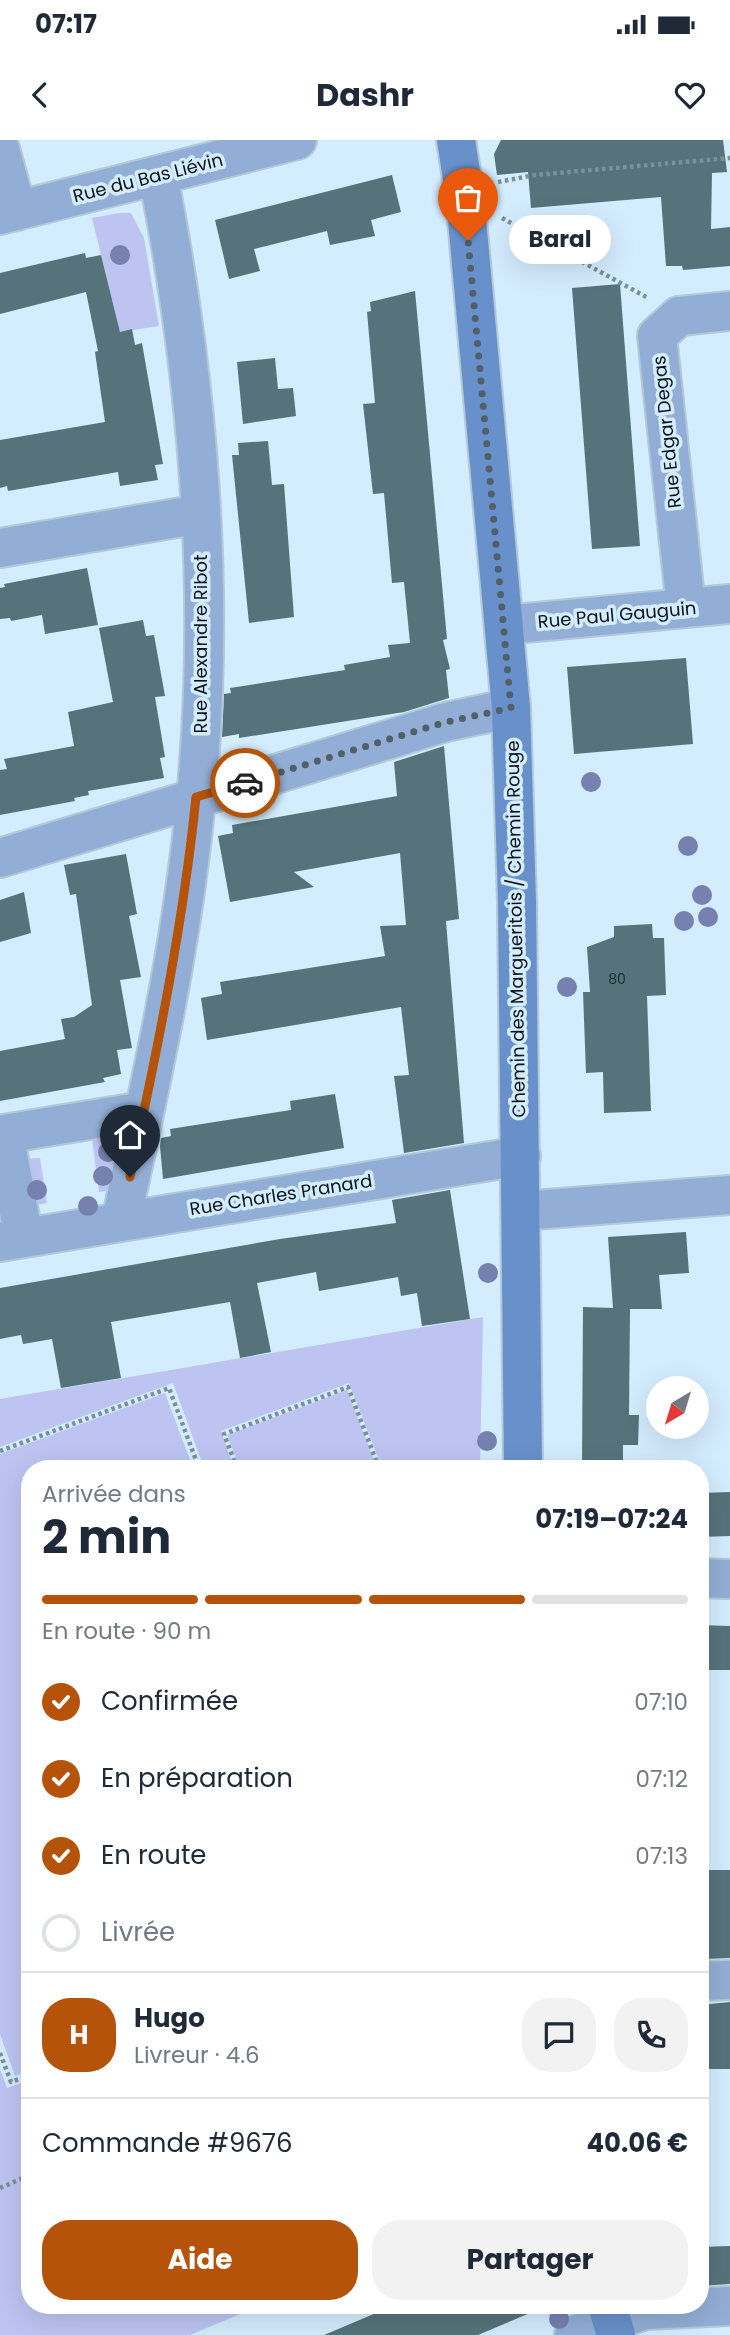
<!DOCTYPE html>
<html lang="fr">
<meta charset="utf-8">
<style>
:root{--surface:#fff;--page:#f2f2f3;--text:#1f2937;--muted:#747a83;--line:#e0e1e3;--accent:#b45309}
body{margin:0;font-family:Poppins,sans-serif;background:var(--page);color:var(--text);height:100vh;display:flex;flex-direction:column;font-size:26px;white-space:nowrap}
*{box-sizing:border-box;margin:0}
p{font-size:23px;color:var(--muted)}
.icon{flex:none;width:38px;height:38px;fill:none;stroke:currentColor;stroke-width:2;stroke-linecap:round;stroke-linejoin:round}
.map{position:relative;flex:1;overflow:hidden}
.sheet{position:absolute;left:21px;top:1320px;width:688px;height:854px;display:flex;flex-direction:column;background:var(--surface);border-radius:28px;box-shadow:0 7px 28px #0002}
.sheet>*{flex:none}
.needle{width:46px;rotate:218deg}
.controls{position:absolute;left:646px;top:1236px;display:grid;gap:14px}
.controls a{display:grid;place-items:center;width:63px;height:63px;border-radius:50%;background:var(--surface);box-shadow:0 7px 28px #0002;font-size:35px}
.pin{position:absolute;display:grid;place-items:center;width:60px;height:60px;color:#fff;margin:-72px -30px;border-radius:50% 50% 50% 0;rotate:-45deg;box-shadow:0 0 7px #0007}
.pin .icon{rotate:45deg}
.courier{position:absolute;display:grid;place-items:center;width:70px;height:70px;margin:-35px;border:5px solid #b45309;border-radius:50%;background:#fff;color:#222;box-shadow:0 2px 9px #0007}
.bubble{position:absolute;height:49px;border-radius:24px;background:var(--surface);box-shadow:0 7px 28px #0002;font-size:23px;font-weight:700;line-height:49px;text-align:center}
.headline em{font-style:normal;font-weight:700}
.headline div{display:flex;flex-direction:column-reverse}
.headline{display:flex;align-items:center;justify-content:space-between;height:119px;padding:0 21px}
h1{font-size:46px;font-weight:700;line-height:52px}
.bar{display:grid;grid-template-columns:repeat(4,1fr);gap:10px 7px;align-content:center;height:84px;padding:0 21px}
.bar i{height:9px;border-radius:5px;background:var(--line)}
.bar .active{background:var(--accent)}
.bar p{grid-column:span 4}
.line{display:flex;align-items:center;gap:18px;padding:0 21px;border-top:2px solid var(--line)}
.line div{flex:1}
.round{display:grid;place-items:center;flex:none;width:74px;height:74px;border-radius:28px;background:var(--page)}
ol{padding:0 21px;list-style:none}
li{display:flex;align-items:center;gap:21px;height:77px}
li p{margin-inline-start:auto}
li .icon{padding:7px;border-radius:50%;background:var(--accent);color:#fff;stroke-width:4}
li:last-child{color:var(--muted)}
li i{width:38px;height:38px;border:4px solid var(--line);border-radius:50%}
.action{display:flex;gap:14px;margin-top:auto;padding:14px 21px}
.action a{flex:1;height:80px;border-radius:28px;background:var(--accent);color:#fff;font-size:28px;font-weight:700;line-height:80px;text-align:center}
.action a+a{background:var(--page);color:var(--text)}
.status{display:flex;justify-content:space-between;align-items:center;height:49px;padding:0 35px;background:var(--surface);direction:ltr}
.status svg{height:19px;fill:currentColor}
header{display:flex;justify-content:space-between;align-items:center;height:91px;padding:0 21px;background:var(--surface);font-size:32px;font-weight:700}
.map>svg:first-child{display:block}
.green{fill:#bdc4f1}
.building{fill:#56737b}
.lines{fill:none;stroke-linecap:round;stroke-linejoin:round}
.street-casing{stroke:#b3c9d9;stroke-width:42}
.secondary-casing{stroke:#b3c9d9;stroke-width:42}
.path{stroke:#7d8f9c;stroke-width:4.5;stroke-dasharray:3.5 3.5;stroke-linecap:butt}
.street{stroke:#93aed6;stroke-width:38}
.secondary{stroke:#6890ca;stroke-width:38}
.tree{fill:#7681af}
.done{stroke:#505f68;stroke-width:7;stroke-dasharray:0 12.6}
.route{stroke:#b45309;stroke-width:9}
.labels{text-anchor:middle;stroke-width:7;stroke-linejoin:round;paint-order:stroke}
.number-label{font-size:14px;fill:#1d2b31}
.street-label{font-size:18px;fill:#0a1318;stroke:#d3ecfe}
</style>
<div class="status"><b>07:17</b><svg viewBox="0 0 49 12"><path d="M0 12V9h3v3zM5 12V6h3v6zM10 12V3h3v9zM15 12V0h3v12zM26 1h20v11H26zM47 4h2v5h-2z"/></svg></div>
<header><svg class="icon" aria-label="back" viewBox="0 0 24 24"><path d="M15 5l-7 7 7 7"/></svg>Dashr<svg class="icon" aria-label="heart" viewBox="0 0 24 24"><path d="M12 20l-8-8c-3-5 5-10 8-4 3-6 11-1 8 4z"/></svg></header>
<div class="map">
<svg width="730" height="2195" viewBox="0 0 730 2195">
<rect width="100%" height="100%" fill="#d3ecfe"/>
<!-- green -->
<path class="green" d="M119 73H131L144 98 159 186 120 192 92 78Z
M91 991C126 989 120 1031 106 1051L99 1052Z
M40 1018 47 1063 32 1066 25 1019Z
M483 1177 480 1328H382L349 1243 221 1291 234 1328H204L173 1243 0 1307V1259Z
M347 1250 377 1328H240L227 1295Z
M165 1253 193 1328H30V1930L15 1936 0 1894V1314Z
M0 1929 7 1948 30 1940V2165H262L190 2195H0Z"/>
<!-- building -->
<path class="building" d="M501 0H723L727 32 712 33 711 89 730 87V126L683 130 682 126H666L661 57 531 68 528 32 497 35 494 14Z
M392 35 401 72 371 80 375 96 330 105 327 91 254 109 260 131 229 139 215 80Z
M85 113 86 118 101 115 120 192 132 189 135 205 142 203 163 324 155 325 158 340 120 346 118 332 8 351 7 346 0 348V300L105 282 95 212 98 211 86 152 0 174V133Z
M620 144 640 406 592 409 572 148Z
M415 151 447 499 443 500 450 529 446 530 449 558 404 572 239 598V594L222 597 224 554 231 553 230 548 345 530 344 525 390 517 388 505 410 503 404 442 392 443 384 353 373 354 363 264 375 263 367 172 371 171 370 162Z
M275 218 278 249 293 248 296 276 243 284 237 222Z
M268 301 272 345 284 344 294 477 249 483 232 315H239L238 303Z
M87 428 98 485 45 494 42 475 11 481 10 478 0 479V448L5 447 4 444Z
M143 480 146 496 154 495 165 556 155 557 165 617 160 618 164 638 88 651 89 655 74 658 75 661 0 675V630L7 629 4 619 74 606 68 572 113 562 99 488Z
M686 518 693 604 574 614 567 527Z
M444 606 459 779 446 781 464 1003 404 1013 394 936 409 935 401 867 207 900 201 858 222 854 220 842 385 816 380 786 406 785 400 713 294 732 314 747 230 762 218 696 233 693 232 685 397 656 394 622Z
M126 714 137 774 129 776 141 837 120 840 132 908 117 910 121 934 103 938 105 942 0 961V911L65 899 61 879 74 877 92 865 76 754 70 755 64 725Z
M24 752 31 793 0 802V760Z
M652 784 653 798H664L666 855 647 856 651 971 604 973 603 932 586 933 583 852H590L587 807 614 797V786Z
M335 954 344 1008 163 1039 160 1006 161 998 171 996 170 989 291 970 290 961Z
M450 1050 470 1179 422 1186 417 1153 401 1156 398 1137 319 1151 316 1132 257 1143 271 1212 240 1218 230 1162 111 1182 121 1238 61 1248 52 1199 23 1204 21 1195 0 1199V1148L280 1099 396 1083 392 1060Z
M686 1092 689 1133 659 1135 662 1169H630L629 1275H639L638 1305H623V1328H582L583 1167 613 1168 608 1097Z
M730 1352V1396L700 1397V1353Z
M700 1485 730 1486V1530H700Z
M705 1730H730V1818L705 1819V1815H700V1734H705Z
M730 1862V1929H701L700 1865Z
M730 2106V2144L700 2146V2107Z
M395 2165H549L478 2195H324Z"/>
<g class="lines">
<!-- street casing -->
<g class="street-casing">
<path id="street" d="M0 9 17 71
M0 75 297 0
M0 408 200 374
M686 468 657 196 679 176 730 171
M504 485 730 464
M0 718 446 582 511 568
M521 1071 730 1055
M121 1081C151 941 183 801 196 658 216 450 198 239 158 35
M24 1098 4 994 144 971
M0 1102 521 1016
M700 1438 730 1439
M700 1841 730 1840
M574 2195 645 2170 730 2166"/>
</g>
<!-- secondary casing -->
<g class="secondary-casing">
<path id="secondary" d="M456 0 465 57 511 568 517 762 523 1328
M607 2165 616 2195"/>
</g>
<!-- path -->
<path class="path" d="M498 42 535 35 730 18
M502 78 648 158
M0 1311 169 1248 199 1328
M237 1328 224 1294 348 1247 379 1328
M0 1913 11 1942 30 1935
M0 2048 30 2035"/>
<!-- street -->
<use href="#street" class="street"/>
<!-- secondary -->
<use href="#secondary" class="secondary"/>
</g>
<!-- trees -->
<g class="tree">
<circle cx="120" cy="115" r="10"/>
<circle cx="591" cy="642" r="10"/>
<circle cx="688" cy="706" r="10"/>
<circle cx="702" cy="755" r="10"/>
<circle cx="708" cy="777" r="10"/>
<circle cx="684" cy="781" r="10"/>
<circle cx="567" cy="847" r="10"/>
<circle cx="108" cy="1012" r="10"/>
<circle cx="103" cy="1036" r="10"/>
<circle cx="37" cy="1050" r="10"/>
<circle cx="88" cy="1066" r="10"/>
<circle cx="488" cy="1133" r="10"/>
<circle cx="487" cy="1301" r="10"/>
<circle cx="559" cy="2179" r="10"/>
</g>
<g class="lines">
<!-- done -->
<path class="done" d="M245 643 446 582 511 568 468 100"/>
<!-- route -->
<path class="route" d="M130 1037C157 911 183 786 196 657L245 643"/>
</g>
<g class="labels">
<!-- number labels -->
<g class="number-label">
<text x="617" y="844">80</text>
</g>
<!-- street labels -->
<g class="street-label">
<text transform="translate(148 38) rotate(-14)" y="6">Rue du Bas Liévin</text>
<text transform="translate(667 292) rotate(-96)" y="6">Rue Edgar Degas</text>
<text transform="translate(617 475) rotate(-5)" y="6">Rue Paul Gauguin</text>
<text transform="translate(201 504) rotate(-90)" y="6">Rue Alexandre Ribot</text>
<text transform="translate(516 789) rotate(-91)" y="6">Chemin des Margueritois / Chemin Rouge</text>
<text transform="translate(281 1055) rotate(-9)" y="6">Rue Charles Pranard</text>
</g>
</g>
</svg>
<div class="controls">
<a><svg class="needle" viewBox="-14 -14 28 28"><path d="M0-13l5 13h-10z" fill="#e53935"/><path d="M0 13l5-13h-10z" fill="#747a83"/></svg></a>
</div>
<div class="pin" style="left:468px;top:100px;background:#ea580c"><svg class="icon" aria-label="bag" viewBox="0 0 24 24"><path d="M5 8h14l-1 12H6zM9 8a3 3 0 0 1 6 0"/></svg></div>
<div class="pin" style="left:130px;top:1037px;background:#1f2937"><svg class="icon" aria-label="home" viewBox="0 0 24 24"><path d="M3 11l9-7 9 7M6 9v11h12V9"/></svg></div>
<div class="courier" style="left:245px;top:643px"><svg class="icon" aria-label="car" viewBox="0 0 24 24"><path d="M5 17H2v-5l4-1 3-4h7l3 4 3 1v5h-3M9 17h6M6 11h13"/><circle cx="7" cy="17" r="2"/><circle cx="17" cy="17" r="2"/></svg></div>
<div class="bubble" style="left:509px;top:75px;width:102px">Baral</div>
<section class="sheet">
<div class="headline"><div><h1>2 min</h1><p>Arrivée dans</p></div><em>07:19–07:24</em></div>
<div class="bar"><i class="active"></i><i class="active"></i><i class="active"></i><i></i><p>En route · 90 m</p></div>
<ol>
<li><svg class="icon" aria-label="check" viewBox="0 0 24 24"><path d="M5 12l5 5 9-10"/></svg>Confirmée<p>07:10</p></li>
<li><svg class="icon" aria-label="check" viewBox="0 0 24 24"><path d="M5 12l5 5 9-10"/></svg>En préparation<p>07:12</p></li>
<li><svg class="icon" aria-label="check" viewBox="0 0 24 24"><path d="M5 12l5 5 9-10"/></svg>En route<p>07:13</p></li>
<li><i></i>Livrée</li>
</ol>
<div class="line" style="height:126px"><b class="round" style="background:var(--accent);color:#fff">H</b><div><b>Hugo</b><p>Livreur · 4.6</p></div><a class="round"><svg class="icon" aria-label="chat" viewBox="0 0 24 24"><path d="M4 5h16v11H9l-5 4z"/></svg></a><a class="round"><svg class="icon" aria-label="phone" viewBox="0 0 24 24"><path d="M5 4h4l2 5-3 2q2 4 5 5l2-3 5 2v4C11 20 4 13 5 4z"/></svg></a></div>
<div class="line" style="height:91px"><div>Commande #9676</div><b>40.06 €</b></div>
<div class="action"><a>Aide</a><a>Partager</a></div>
</section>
</div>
